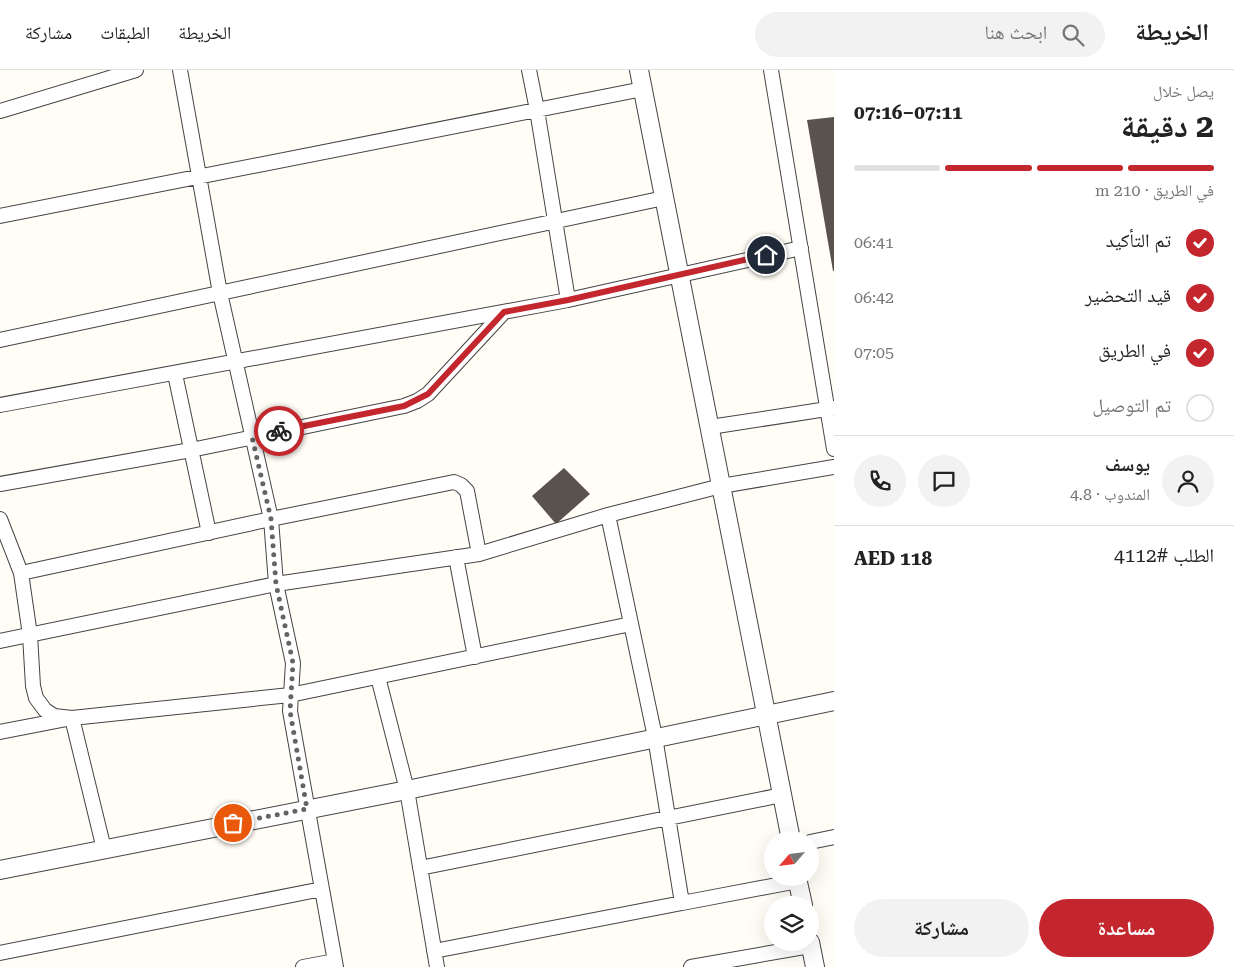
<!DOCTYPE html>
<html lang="ar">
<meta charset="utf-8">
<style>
:root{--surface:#fff;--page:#f2f2f2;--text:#222;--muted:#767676;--line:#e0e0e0;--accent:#c4262e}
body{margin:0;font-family:"Roboto Serif","Noto Naskh Arabic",serif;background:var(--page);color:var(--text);direction:rtl;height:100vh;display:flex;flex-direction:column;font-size:19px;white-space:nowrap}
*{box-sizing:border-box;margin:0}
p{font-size:16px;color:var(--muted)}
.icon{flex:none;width:28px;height:28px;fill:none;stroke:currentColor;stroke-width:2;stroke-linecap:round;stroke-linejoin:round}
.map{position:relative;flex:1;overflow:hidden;direction:ltr}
.side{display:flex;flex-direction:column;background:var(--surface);width:400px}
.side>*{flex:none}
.needle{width:32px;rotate:242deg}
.fabs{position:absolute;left:764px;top:761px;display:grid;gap:10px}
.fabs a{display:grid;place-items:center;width:55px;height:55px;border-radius:50%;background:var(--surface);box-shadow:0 5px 20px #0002;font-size:25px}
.pin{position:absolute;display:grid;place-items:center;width:42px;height:42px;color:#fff;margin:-21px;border:2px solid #fff;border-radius:50%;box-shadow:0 1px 5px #0007}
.courier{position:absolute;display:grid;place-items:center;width:50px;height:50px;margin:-25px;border:4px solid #c4262e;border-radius:50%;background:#fff;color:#222;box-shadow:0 1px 6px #0007}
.summary em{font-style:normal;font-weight:700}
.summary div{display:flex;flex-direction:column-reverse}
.summary{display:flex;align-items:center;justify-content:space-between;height:85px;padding:0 20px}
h1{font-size:32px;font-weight:700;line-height:38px}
.bar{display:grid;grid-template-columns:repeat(4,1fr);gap:8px 5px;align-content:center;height:60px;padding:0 20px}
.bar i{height:6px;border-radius:4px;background:var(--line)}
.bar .on{background:var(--accent)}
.bar p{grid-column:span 4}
.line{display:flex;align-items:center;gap:12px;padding:0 20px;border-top:1px solid var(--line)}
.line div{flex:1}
.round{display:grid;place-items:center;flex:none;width:52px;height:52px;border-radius:26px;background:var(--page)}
ol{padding:0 20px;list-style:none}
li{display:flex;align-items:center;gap:15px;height:55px}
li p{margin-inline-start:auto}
li .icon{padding:5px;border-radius:50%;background:var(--accent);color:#fff;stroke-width:4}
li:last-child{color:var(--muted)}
li i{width:28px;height:28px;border:2px solid var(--line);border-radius:50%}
.action{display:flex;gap:10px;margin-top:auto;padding:10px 20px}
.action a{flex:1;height:58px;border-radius:30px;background:var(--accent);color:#fff;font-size:20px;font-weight:700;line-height:58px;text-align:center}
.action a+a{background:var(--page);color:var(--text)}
header{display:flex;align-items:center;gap:30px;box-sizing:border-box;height:70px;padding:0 25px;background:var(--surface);border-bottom:1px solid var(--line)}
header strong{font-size:24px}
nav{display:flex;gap:28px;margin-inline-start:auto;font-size:18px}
.search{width:350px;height:45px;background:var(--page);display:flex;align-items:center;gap:12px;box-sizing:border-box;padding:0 18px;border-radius:28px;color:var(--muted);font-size:19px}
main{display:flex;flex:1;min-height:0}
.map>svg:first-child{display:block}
.building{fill:#5a524d}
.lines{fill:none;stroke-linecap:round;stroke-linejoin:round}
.minor-casing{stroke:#444;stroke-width:16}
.tertiary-casing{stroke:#444;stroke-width:20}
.minor{stroke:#fff;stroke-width:14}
.tertiary{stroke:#fff;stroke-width:18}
.done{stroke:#646461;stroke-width:5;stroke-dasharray:0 9}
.route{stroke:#c4262e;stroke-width:6}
</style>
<header>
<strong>الخريطة</strong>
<div class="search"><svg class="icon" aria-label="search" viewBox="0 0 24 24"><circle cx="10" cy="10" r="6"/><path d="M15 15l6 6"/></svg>ابحث هنا</div>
<nav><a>الخريطة</a><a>الطبقات</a><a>مشاركة</a></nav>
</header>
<main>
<section class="side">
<div class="summary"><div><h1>2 دقيقة</h1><p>يصل خلال</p></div><em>07:11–07:16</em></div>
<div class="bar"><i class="on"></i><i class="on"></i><i class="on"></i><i></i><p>في الطريق · 210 m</p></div>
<ol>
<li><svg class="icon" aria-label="check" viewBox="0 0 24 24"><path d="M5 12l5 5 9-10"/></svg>تم التأكيد<p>06:41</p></li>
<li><svg class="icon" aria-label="check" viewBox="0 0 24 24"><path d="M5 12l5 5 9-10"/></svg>قيد التحضير<p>06:42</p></li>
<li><svg class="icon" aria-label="check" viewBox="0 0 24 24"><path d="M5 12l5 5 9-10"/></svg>في الطريق<p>07:05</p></li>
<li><i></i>تم التوصيل</li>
</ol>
<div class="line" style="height:90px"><a class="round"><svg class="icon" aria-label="person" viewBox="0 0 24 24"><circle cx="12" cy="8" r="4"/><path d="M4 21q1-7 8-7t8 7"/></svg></a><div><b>يوسف</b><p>المندوب · 4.8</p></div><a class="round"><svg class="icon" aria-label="chat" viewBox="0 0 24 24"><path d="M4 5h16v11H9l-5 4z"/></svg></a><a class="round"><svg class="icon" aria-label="phone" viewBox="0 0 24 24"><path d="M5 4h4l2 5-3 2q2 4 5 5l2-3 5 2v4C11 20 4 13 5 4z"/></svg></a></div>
<div class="line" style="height:65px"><div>الطلب #4112</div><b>AED 118</b></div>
<div class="action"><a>مساعدة</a><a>مشاركة</a></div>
</section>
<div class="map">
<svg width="834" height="897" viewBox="0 0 834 897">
<rect width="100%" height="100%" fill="#fffdf5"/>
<!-- building -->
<path class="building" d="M834 47V201H833L807 50Z
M564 398 590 424 556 454 532 426Z"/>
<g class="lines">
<!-- minor casing -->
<g class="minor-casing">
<path id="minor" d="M180 0 220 223 271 449 276 514 293 593 290 641 336 897
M529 0 537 40 568 230
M771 0 834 379
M0 41 136 0
M0 146 643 19
M0 270 664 128
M175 304 209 463
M0 335 568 230 801 178
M710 357 834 338
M0 414 191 380 404 336 417 331 428 324 504 242
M0 449 21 503 30 565 33 616 36 628 45 640 54 646 72 648 104 779
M456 487 475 587
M21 503 271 449 454 412 461 415 467 421 479 484
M0 571 276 514 479 484 608 445 721 416 834 397
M378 607 407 720 437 897
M0 662 72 648 290 625 631 554
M810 772 834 767
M420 798 782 725
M682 833 798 811
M434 881 682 833 655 667 608 445
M0 883 322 819
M303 897 335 891
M691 897 810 876"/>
</g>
<!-- tertiary casing -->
<g class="tertiary-casing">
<path id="tertiary" d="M639 0 791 770
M0 800 407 720 834 631
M797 808 803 835
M810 872 815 897"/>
</g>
<!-- minor -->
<use href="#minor" class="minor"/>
<!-- tertiary -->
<use href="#tertiary" class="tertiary"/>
</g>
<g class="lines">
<!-- done -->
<path class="done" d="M233 753 307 739 290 641 293 593 276 514 271 449 252 367 279 361"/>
<!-- route -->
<path class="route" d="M279 361 404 336 428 324 504 242 568 230 766 185"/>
</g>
</svg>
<div class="fabs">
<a><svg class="needle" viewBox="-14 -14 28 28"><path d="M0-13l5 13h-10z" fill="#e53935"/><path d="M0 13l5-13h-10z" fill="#767676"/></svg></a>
<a><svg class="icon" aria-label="layers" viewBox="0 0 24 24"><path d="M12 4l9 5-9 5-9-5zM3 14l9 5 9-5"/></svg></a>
</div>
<div class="pin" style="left:233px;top:753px;background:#ea580c"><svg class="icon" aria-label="bag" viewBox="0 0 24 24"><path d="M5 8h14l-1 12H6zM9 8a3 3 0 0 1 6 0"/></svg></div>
<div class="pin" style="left:766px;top:185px;background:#1f2937"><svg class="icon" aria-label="home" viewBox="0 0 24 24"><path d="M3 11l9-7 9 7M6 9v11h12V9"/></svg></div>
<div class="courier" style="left:279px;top:361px"><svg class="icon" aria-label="bike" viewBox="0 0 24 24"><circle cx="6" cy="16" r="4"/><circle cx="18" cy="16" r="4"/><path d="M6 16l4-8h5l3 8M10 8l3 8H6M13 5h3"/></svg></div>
</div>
</main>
